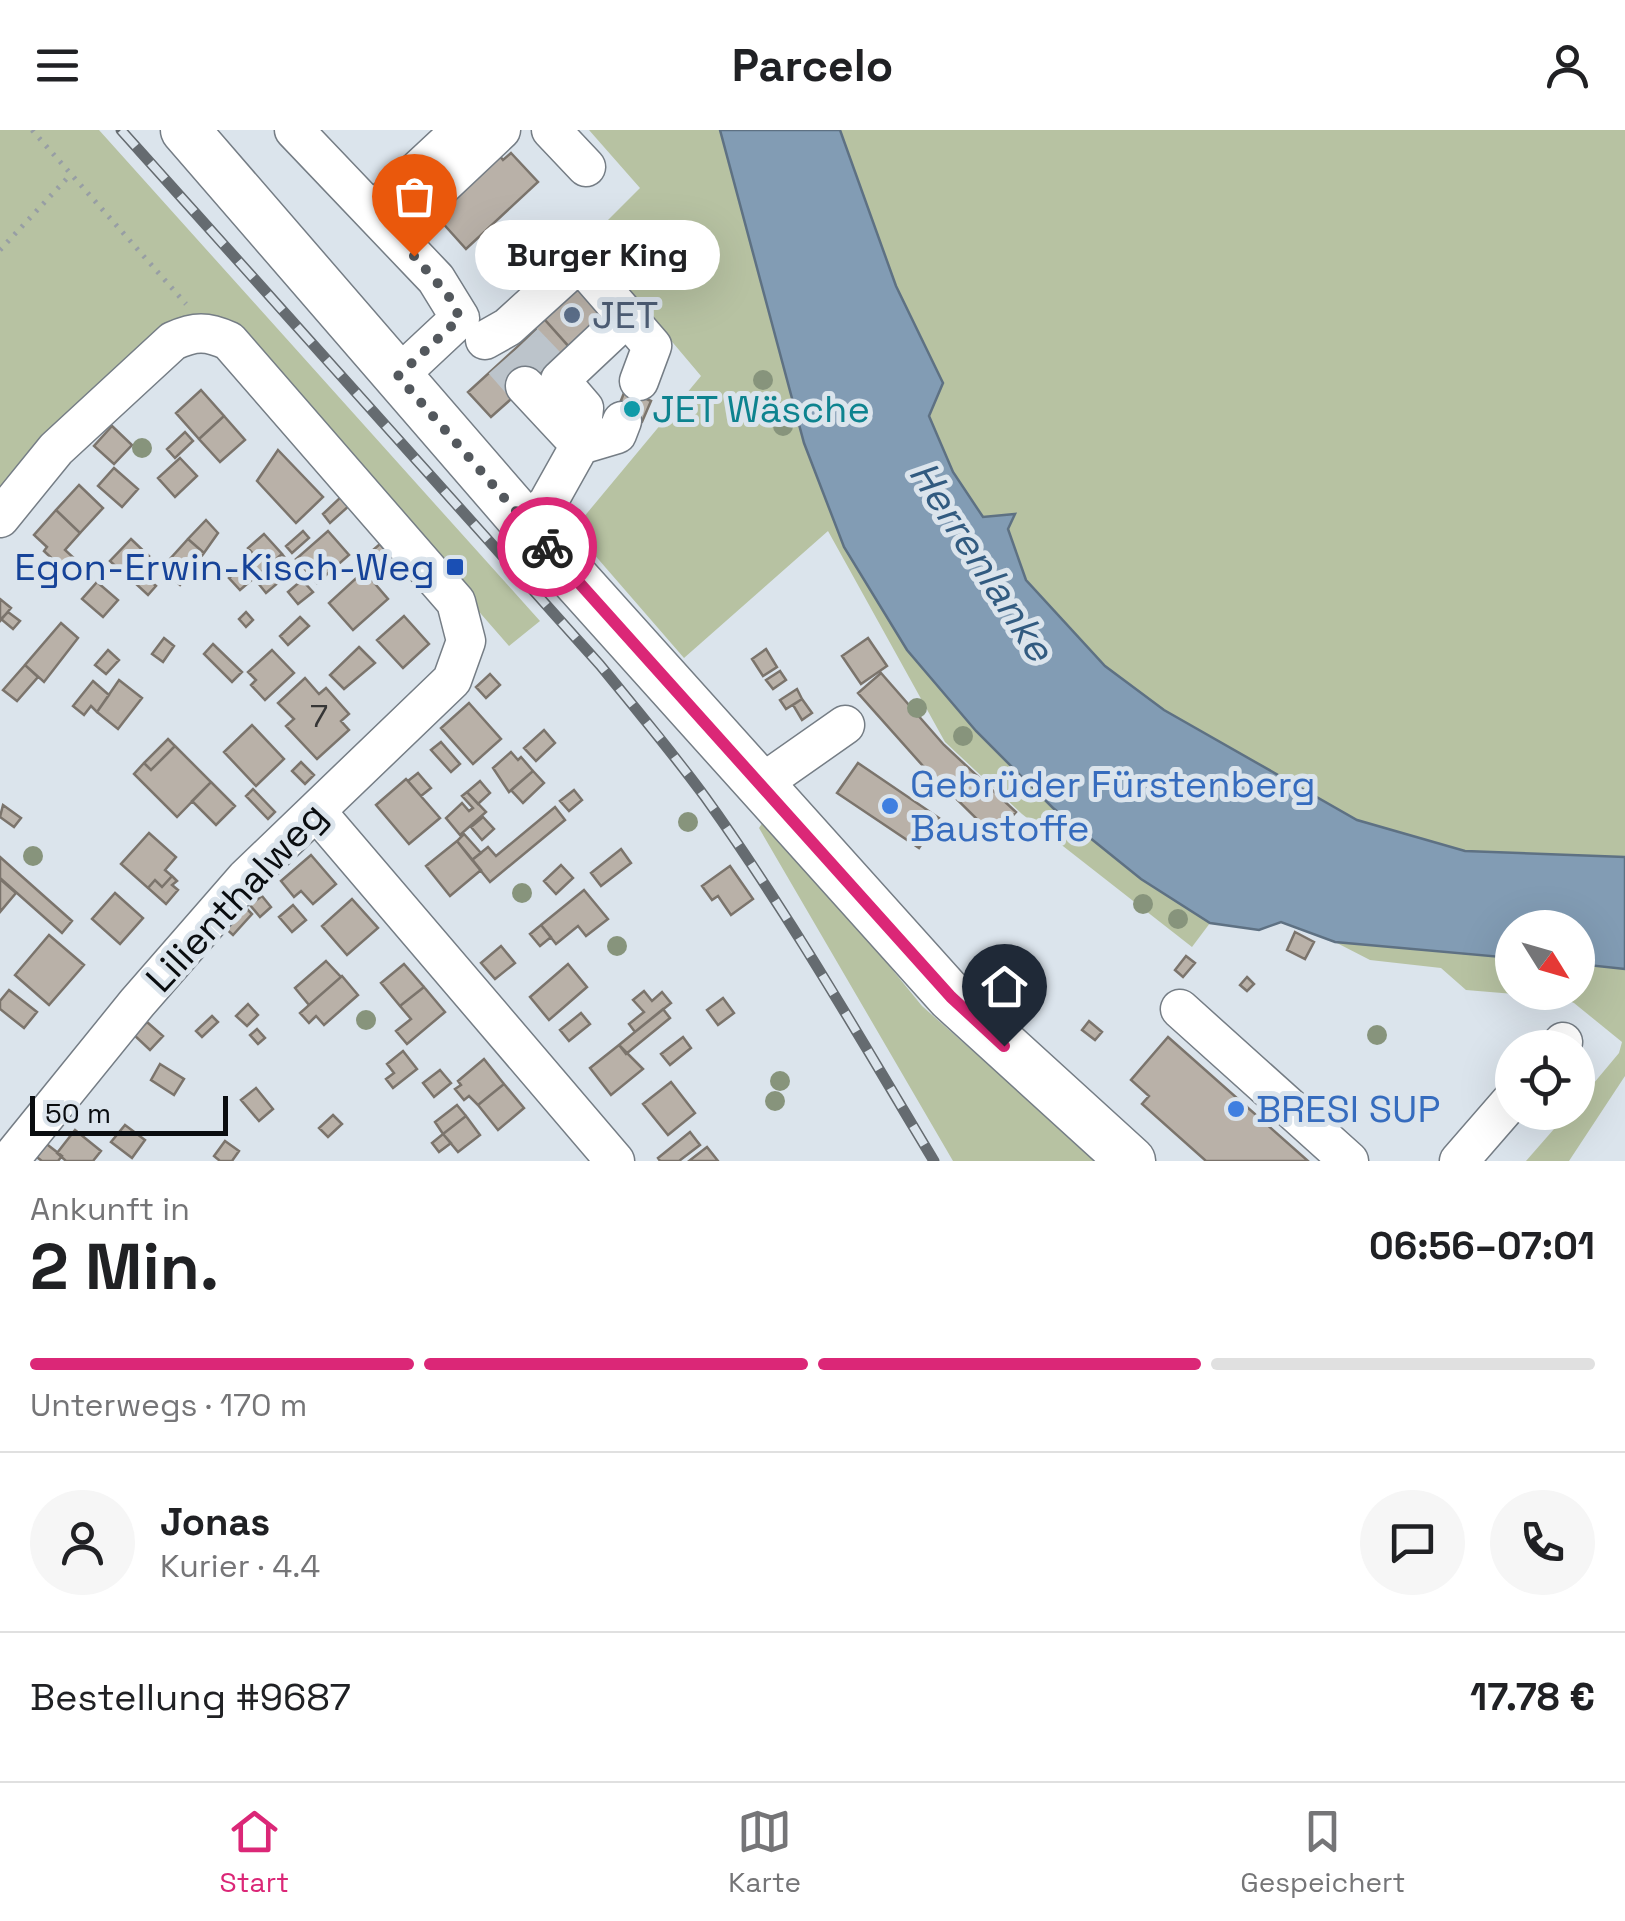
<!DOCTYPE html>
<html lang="de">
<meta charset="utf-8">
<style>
:root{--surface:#fff;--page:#f6f6f6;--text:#202124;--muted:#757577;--line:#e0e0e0;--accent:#db2777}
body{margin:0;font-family:"Space Grotesk",sans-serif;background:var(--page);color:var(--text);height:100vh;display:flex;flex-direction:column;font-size:38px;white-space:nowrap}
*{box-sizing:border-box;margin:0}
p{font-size:32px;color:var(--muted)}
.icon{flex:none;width:55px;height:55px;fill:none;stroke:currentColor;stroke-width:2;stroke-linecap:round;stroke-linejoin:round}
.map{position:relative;height:1031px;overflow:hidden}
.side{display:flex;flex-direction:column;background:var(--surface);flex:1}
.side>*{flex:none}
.needle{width:65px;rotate:127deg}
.controls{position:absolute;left:1495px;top:780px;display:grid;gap:20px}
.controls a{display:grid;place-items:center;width:100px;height:100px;border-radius:50%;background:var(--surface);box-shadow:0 10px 40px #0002;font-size:50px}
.scale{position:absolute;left:30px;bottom:25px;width:198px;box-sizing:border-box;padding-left:10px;border:5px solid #0a0d10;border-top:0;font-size:28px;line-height:35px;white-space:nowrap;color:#0a0d10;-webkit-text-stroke:8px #dbe4ec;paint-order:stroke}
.pin{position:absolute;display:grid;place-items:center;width:85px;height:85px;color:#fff;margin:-102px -42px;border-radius:50% 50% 50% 0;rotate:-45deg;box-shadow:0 0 10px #0007}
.pin .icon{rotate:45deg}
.courier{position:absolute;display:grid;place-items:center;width:100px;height:100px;margin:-50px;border:8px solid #db2777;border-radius:50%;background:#fff;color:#222;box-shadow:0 2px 12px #0007}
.bubble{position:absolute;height:70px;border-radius:35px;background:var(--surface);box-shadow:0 10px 40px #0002;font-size:32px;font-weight:600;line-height:70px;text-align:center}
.overview em{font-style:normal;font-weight:600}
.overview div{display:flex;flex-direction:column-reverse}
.overview{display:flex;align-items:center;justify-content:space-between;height:170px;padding:0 30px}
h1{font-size:65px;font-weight:600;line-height:75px}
.bar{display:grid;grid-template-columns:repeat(4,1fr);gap:15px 10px;align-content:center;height:120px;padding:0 30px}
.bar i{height:12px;border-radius:8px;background:var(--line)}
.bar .current{background:var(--accent)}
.bar p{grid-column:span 4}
.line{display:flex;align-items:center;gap:25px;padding:0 30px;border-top:2px solid var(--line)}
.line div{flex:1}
.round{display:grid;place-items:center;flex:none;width:105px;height:105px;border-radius:52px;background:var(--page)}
header{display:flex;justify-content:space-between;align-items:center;height:130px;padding:0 30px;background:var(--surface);font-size:45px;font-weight:600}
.tab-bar{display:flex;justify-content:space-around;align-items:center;height:140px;border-top:2px solid var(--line);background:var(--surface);font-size:28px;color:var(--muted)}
.tab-bar a{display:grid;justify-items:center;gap:5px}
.tab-bar .current{color:var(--accent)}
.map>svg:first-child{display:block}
.green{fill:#b7c2a2}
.water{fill:#829cb4;stroke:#5e7183;stroke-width:2.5}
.building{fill:#b9b1a8;stroke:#7b746c;stroke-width:2.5}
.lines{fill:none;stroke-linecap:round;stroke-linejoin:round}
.minor-tunnel{stroke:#bcc4cb;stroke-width:38;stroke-dasharray:38 19;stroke-linecap:butt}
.minor-casing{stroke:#757d85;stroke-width:41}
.major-casing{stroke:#757d85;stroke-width:51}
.path{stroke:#979ea4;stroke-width:5;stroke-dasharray:2.5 8;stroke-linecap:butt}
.minor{stroke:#fff;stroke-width:38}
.major{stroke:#fff;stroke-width:48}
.rail-casing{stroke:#656b70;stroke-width:11}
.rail{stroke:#dbe4ec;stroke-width:8;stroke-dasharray:22;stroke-linecap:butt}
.tree{fill:#87947c}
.done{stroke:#53585d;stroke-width:10;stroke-dasharray:0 18}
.route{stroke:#db2777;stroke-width:12}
.service-dot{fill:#5c6f8a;stroke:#dbe4ec;stroke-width:4}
.culture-dot{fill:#0f9aa8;stroke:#dbe4ec;stroke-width:4}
.transit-dot{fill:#1a4fb4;stroke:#dbe4ec;stroke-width:4}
.shop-dot{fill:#3f7fe0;stroke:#dbe4ec;stroke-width:4}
.labels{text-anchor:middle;stroke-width:10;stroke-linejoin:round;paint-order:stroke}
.number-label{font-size:32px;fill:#363636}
.service-label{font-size:38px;fill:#4e5e75;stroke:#dbe4ec;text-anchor:start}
.culture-label{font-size:38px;fill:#0d838f;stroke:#dbe4ec;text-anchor:start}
.transit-label{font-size:38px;fill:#164399;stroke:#dbe4ec;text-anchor:end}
.shop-label{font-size:38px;fill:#366cbe;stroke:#dbe4ec;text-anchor:start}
.street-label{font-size:38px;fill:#0a0d10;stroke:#dbe4ec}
.water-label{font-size:40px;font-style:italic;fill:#325b80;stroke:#dbe4ec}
</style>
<header><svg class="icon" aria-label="menu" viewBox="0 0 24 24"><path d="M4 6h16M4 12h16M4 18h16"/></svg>Parcelo<svg class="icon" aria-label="person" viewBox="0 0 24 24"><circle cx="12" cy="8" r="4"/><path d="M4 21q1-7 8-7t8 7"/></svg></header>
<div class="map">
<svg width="1625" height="1031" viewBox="0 0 1625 1031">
<rect width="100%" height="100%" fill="#dbe4ec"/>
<!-- green -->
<path class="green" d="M0 0H99L540 491 509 516 240 208 212 195 0 375Z
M589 0H720L804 313 844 417 907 520 976 601 1053 678 1141 749 1210 793 1192 817 1022 684 945 612 828 401 684 528 573 400 701 246 587 111 640 58Z
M840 0H1625V727L1465 721 1357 690 1164 580 1105 536 1026 449 1008 399 1015 384 983 387 953 342 929 285 943 253 896 156Z
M767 686 922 876 1097 1031H953L759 698Z
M1335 812 1512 828V862H1578V834L1625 839V946L1569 1031H1526L1568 983 1578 982V972L1619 923 1622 912 1574 873 1562 868 1466 860 1441 838 1370 830Z"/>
<!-- water -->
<path class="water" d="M720 0H840L896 156 943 253 929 286 953 342 983 387 1015 384 1008 399 1026 450 1105 536 1164 580 1357 690 1465 721 1625 727V839L1578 834V798H1512V828L1335 812 1281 792 1259 800 1210 793 1141 749 1053 678 976 601 907 520 844 417 804 313Z"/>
<!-- building -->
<path class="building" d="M511 23 538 52 466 119 430 79 499 25 503 30Z
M572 150 607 189 573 221 537 181Z
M537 181 569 217 491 287 468 262 536 200 527 190Z
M630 248 642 267 651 271 642 292 614 288Z
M201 260 224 286 199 309 176 283Z
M224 286 245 310 220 332 199 309Z
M112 296 132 315 114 334 94 316Z
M185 302 193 311 175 328 167 319Z
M278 320 323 367 296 393 257 351Z
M180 328 197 346 175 367 158 348Z
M114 338 138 359 122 377 98 356Z
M79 355 103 378 80 403 56 380Z
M343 365 351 374 330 393 323 384Z
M56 380 80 403 65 420 76 430 65 441 44 421 47 417 34 405Z
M206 390 218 403 204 423 188 409Z
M303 401 309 408 292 423 286 416Z
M328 401 349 425 317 453 296 429Z
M264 404 282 424 240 460 229 448 255 426 248 418Z
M131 409 149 426 128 448 110 431Z
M188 409 204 423 180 455 161 439Z
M380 414 385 420 372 432 366 426Z
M282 424 294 439 266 463 254 448Z
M364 441 388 469 353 500 329 473Z
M143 445 156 456 148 465 135 453Z
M302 450 313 462 298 474 288 462Z
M97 452 118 470 103 487 82 469Z
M0 469 11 478 0 491Z
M8 482 20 491 13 499 1 489Z
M246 482 253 490 246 497 239 489Z
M404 486 429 514 403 538 377 510Z
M300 487 309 496 288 515 280 506Z
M61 493 78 508 44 552 25 535Z
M164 508 174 516 163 532 152 524Z
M868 508 887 536 861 554 842 526Z
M213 514 242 542 232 552 204 524Z
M359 517 375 533 344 559 330 545Z
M766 519 777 537 763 546 752 529Z
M108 520 119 530 106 544 95 535Z
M272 520 294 543 265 570 251 555 256 550 248 542Z
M25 535 38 547 17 571 3 560Z
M780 541 786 550 773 559 766 550Z
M881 543 944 615 1016 682 994 706 923 636 858 563Z
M490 544 500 555 486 568 476 557Z
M305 548 319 564 326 558 349 584 341 591 349 600 317 629 286 596 294 589 278 573Z
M119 550 142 568 118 599 97 582Z
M93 551 109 565 97 582 91 576 84 585 73 576Z
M797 559 802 569 786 579 780 570Z
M802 569 812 583 802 590 793 575Z
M469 573 501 609 473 634 441 598Z
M252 595 284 629 256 656 224 622Z
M544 600 555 613 536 631 524 618Z
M168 609 175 616 151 640 144 633Z
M441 612 460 634 451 642 431 620Z
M175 616 211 652 177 687 134 644 144 633 151 640Z
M511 622 518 630 521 627 533 641 509 662 493 638Z
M301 632 314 645 305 654 292 641Z
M858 633 939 688 919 718 837 663Z
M533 641 544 653 523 673 511 660Z
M418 643 431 658 421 666 408 651Z
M406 649 440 688 409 714 376 675Z
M480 651 490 663 478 674 467 662Z
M211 652 235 676 216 695 192 671Z
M253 659 275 682 268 689 246 666Z
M574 660 582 670 569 681 560 671Z
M467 662 486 682 460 705 446 688 462 673 469 681 473 678 462 666Z
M3 675 21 688 14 697 0 687Z
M555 677 565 690 490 752 472 730 488 717 496 726Z
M483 687 494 699 482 710 471 697Z
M149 703 176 727 165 740 172 746 162 757 155 750 148 758 121 734Z
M464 704 481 723 472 730 457 711Z
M457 711 481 740 450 766 426 736Z
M621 719 631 733 601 756 591 743Z
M311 725 336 754 313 774 301 761 294 767 281 751Z
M0 727 72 791 62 803 0 748Z
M561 735 573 748 556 764 544 751Z
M730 736 753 769 731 785 718 766 712 770 702 756Z
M172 746 177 751 172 755 178 760 166 774 148 758 155 750 162 757Z
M0 749 16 763 0 782Z
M584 760 608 789 586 806 578 796 556 814 541 795Z
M115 763 143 788 120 814 92 789Z
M262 766 271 777 260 787 250 775Z
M352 769 378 798 347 825 322 796Z
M243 775 252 784 233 805 224 797Z
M293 775 306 790 292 802 279 787Z
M541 795 551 807 540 816 530 804Z
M1295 802 1314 812 1305 829 1287 820Z
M49 805 84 835 49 875 15 845Z
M501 816 515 833 495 849 481 833Z
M1186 826 1195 833 1183 847 1175 840Z
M326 831 341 847 309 875 295 858Z
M404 834 424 857 400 876 381 853Z
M568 834 587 857 549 890 530 867Z
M342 846 358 865 324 895 316 886 309 893 300 883Z
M1247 847 1254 854 1247 861 1240 855Z
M424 857 445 882 407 914 396 901 411 889 400 876Z
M9 860 37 882 24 898 0 879V871Z
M644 861 652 871 662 862 671 873 635 902 629 894 644 882 633 870Z
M723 868 734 883 718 895 707 880Z
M248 874 258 885 247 896 236 886Z
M663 879 670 888 626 924 619 915Z
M581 883 590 894 569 911 560 900Z
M212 886 218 892 202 907 196 901Z
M1089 891 1102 902 1095 910 1082 900Z
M147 892 163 906 150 920 134 905Z
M257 899 265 908 258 914 250 905Z
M683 907 691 918 670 935 661 924Z
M1168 907 1308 1031H1206L1142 974 1149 966 1131 950Z
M619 915 643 939 611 965 590 938Z
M403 921 417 939 393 958 386 949 394 943 387 934Z
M484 929 504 954 478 975 469 966 464 970 455 959 461 955 458 951Z
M160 934 184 949 174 965 151 950Z
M440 940 451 953 434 967 423 953Z
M671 952 695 983 668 1005 643 974Z
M504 954 524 978 498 1000 478 975Z
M256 958 273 979 259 991 241 970Z
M457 975 466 986 443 1004 435 992Z
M333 985 342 994 328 1007 319 998Z
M466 986 480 1005 458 1022 443 1004Z
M125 995 145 1010 132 1028 111 1012Z
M75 1000 101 1021 93 1031H66L57 1023Z
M690 1002 700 1015 679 1031H660L658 1028Z
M443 1004 451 1013 439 1022 432 1013Z
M225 1011 239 1021 232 1031H220L214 1026Z
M44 1012 62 1026 58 1031H42L34 1025Z
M707 1017 718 1031H689Z"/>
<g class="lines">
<!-- minor-tunnel -->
<path class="minor-tunnel" d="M524 212 547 236
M503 231 525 256"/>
<!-- minor casing -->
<g class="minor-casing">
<path id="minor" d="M294 0 436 149 460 188 398 246
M551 0 586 37
M373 82 461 0
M393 102 501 0
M627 187 652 216 639 251
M485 210 508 197 573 138 587 141 627 187 560 250 584 278 580 315 617 304 622 291
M525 256 580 315 547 374 525 393
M0 388 56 319 173 211C195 201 207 201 229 211L456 472 466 511 452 550 246 748 137 873 9 1031
M761 654 845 595
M316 681 615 1031
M1180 879 1349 1031
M1558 918 1563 912
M1459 1031 1512 970"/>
</g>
<!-- major casing -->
<g class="major-casing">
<path id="major" d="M185 0 525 393 951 867 1131 1031"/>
</g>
<!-- path -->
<path class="path" d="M32 0 186 174
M0 120 71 44"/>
<!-- minor -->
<use href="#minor" class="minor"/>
<!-- major -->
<use href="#major" class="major"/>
<!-- rail casing -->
<g class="rail-casing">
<path id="rail" d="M121 0 600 535C635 578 672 622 705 667 789 784 860 908 934 1031"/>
</g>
<!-- rail -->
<use href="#rail" class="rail"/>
</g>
<!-- trees -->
<g class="tree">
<circle cx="763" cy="250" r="10"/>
<circle cx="758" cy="282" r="10"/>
<circle cx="783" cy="296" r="10"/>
<circle cx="142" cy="318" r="10"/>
<circle cx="917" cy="578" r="10"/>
<circle cx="963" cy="606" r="10"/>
<circle cx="688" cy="692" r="10"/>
<circle cx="1060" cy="697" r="10"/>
<circle cx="33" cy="726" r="10"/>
<circle cx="522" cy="763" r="10"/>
<circle cx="1143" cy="774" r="10"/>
<circle cx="1178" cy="789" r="10"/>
<circle cx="617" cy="816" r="10"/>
<circle cx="366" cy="890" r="10"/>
<circle cx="1377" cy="905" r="10"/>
<circle cx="780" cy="951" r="10"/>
<circle cx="775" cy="971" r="10"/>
</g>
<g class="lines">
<!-- done -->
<path class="done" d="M414 126 448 165 460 188 398 246 547 417"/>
<!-- route -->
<path class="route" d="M547 417 951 867 1004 916"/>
</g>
<!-- markers -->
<circle class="service-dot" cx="572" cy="185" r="10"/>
<circle class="culture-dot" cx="632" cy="279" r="10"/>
<rect class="transit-dot" x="445" y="427" width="20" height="20" rx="5"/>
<g class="shop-dot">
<circle cx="890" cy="676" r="10"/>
<circle cx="1236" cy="979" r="10"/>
</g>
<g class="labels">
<!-- number labels -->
<g class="number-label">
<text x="319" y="597">7</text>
</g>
<!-- service labels -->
<g class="service-label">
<text x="592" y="198">JET</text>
</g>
<!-- culture labels -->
<g class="culture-label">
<text x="652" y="292">JET Wäsche</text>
</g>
<!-- transit labels -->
<g class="transit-label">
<text x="435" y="450">Egon-Erwin-Kisch-Weg</text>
</g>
<!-- shop labels -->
<g class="shop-label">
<text x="910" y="667">Gebrüder Fürstenberg<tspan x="910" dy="44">Baustoffe</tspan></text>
<text x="1256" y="992">BRESI SUP</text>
</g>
<!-- street labels -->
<g class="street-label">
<text transform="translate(236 767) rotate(-47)" y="13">Lilienthalweg</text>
</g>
<!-- water labels -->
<g class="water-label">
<text transform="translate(982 431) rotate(57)" y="14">Herrenlanke</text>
</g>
</g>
</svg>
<div class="controls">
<a><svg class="needle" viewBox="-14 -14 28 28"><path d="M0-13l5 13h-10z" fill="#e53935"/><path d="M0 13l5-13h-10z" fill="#757577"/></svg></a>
<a><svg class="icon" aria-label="locate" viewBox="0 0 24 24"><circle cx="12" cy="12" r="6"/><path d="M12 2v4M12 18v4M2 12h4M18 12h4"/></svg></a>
</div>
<div class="scale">50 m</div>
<div class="pin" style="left:414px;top:126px;background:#ea580c"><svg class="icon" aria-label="bag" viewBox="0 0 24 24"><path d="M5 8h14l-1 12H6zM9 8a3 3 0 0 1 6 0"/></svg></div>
<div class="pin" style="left:1004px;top:916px;background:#1f2937"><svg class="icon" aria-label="home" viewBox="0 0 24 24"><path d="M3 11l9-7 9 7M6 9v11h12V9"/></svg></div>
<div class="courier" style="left:547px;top:417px"><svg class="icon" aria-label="bike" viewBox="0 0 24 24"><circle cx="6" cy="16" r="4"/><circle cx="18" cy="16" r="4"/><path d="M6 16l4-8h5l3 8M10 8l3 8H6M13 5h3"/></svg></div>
<div class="bubble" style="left:475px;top:90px;width:245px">Burger King</div>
</div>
<section class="side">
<div class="overview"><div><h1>2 Min.</h1><p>Ankunft in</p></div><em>06:56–07:01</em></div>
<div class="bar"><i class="current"></i><i class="current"></i><i class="current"></i><i></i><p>Unterwegs · 170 m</p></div>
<div class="line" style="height:180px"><a class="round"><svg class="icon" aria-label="person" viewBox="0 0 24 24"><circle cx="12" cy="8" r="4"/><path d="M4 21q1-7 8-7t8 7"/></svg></a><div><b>Jonas</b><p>Kurier · 4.4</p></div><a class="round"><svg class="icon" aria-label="chat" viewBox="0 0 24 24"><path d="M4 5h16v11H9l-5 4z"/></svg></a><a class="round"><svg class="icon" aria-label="phone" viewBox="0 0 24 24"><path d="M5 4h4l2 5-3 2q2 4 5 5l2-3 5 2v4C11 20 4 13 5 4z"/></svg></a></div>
<div class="line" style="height:130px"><div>Bestellung #9687</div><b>17.78 €</b></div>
</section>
<nav class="tab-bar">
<a class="current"><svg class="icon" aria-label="home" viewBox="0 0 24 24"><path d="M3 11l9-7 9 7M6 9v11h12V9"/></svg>Start</a>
<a><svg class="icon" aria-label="map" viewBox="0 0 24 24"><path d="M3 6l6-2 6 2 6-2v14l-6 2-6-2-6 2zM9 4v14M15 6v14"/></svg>Karte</a>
<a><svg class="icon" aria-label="saved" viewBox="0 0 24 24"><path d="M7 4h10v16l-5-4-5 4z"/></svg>Gespeichert</a>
</nav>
